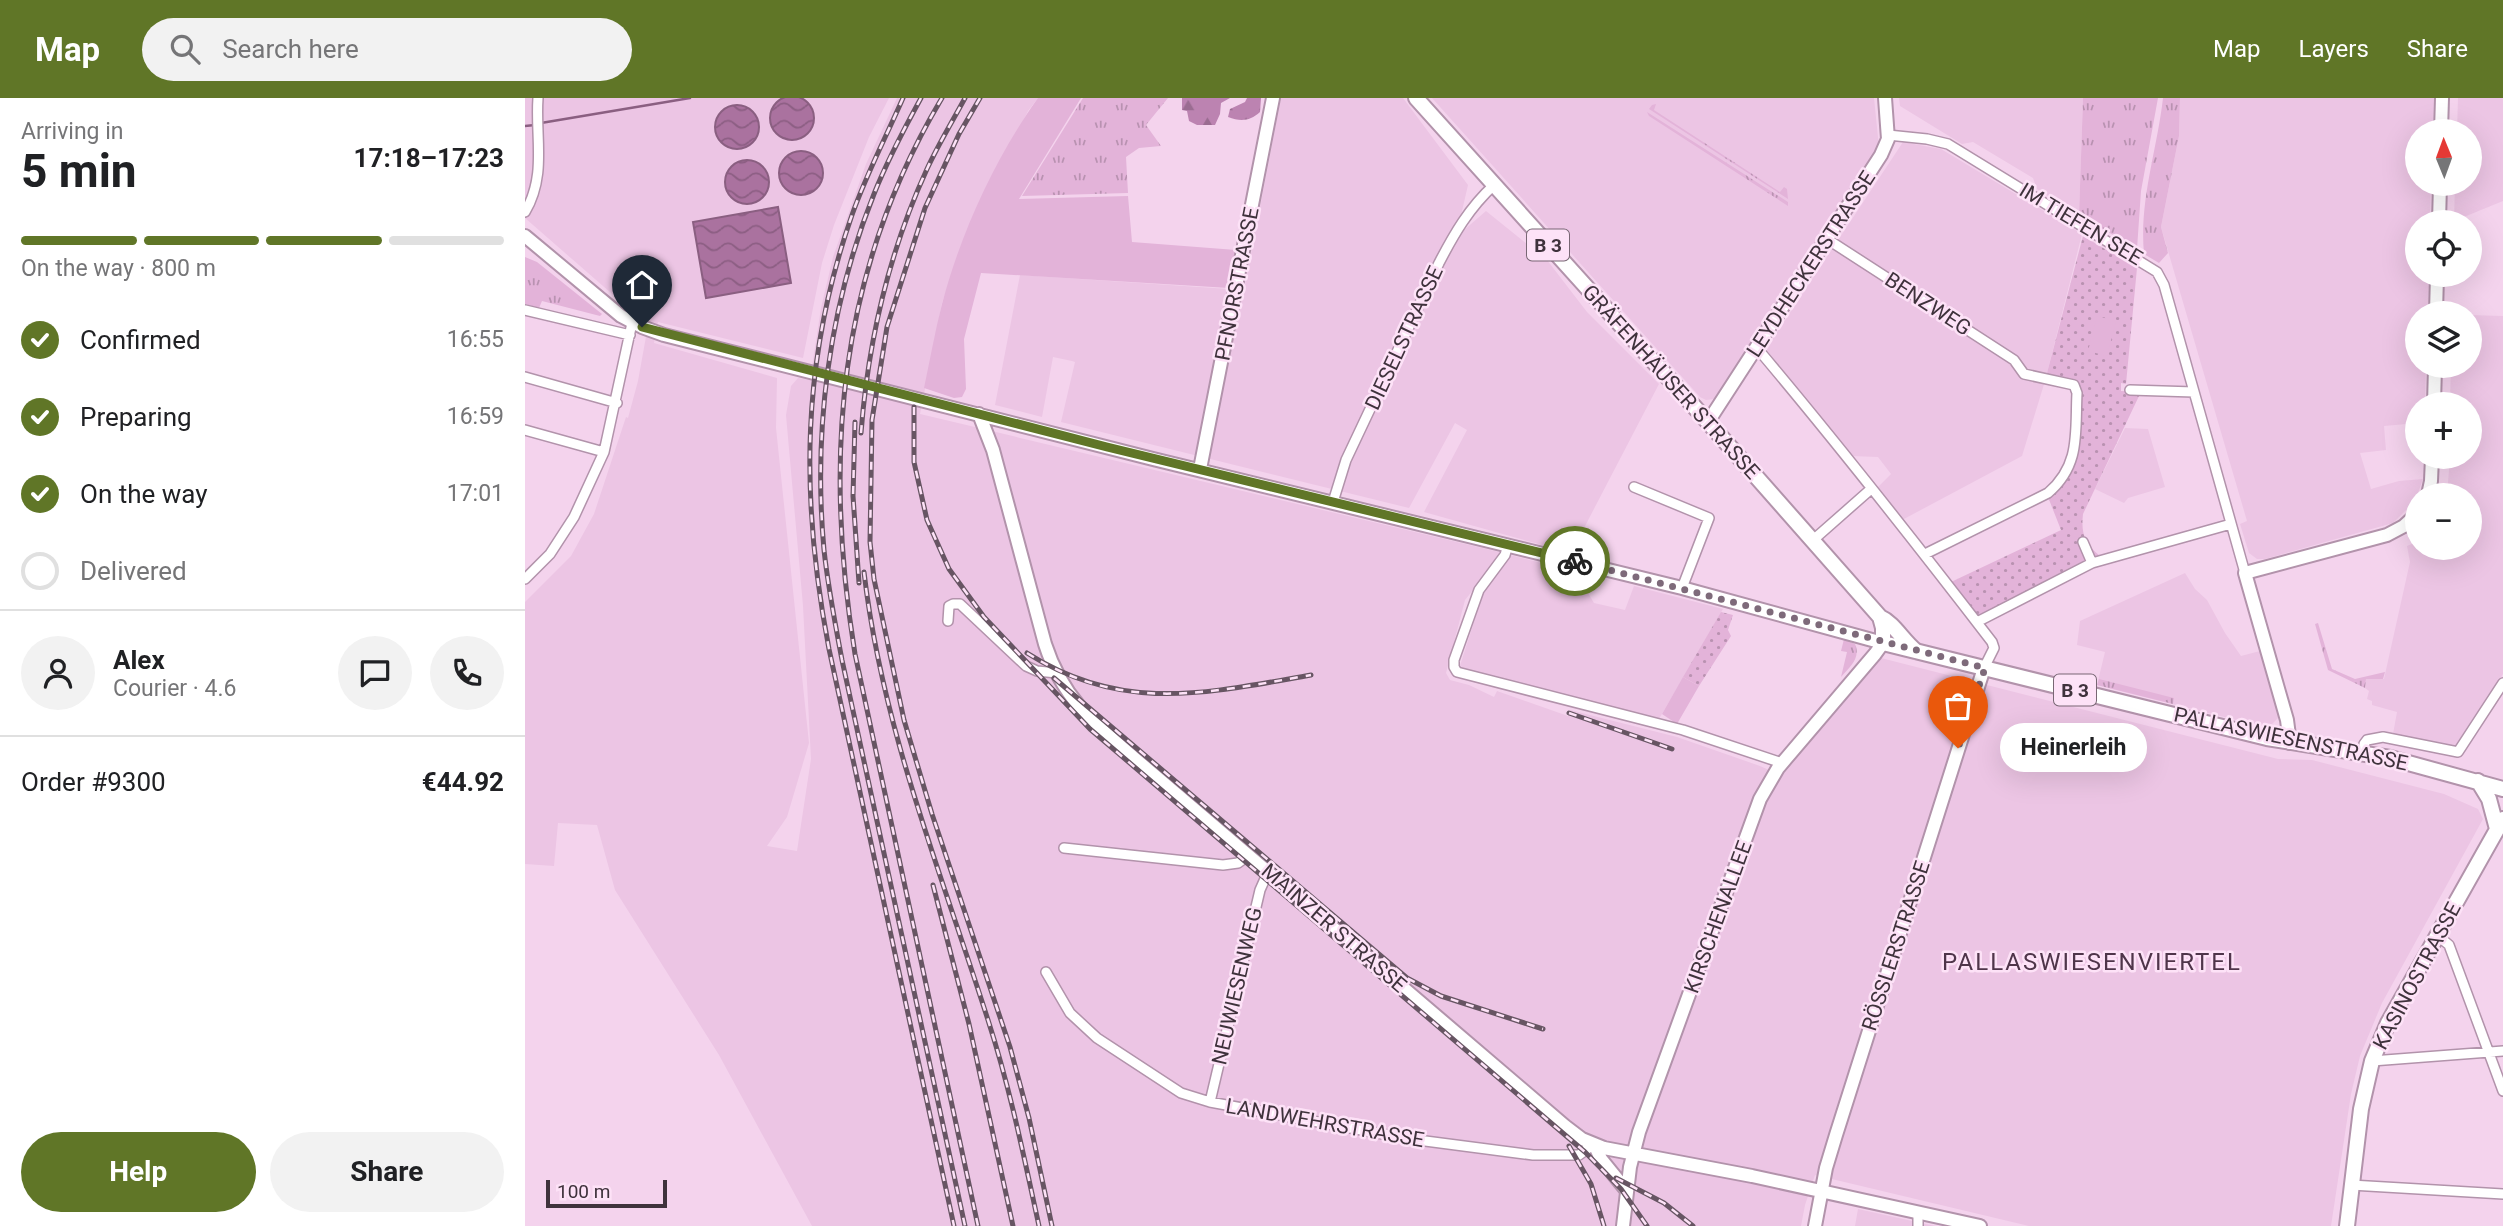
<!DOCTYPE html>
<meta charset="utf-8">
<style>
:root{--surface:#fff;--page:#f2f2f2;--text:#202124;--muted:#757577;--line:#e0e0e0;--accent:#607627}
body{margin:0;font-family:Roboto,sans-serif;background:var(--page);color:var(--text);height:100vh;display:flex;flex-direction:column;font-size:26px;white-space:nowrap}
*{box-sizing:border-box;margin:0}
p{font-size:23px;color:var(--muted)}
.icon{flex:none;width:38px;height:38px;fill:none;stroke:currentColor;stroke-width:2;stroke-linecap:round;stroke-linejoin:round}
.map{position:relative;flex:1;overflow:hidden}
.drawer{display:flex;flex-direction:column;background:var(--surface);width:525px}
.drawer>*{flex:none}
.needle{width:46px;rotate:359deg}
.fabs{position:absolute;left:1880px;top:21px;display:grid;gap:14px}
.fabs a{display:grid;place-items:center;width:77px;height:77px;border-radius:50%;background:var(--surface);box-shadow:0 7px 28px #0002;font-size:35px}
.scale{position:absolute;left:21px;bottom:18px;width:121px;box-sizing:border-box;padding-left:7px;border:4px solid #3f323c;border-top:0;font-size:19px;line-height:24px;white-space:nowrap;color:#3f323c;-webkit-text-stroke:5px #fde2f7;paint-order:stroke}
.pin{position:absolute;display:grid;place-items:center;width:60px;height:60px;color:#fff;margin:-72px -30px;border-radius:50% 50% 50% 0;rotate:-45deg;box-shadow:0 0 7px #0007}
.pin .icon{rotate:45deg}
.courier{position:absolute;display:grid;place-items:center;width:70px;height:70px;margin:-35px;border:5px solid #607627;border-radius:50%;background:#fff;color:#222;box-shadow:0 2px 9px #0007}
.bubble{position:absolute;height:49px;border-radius:24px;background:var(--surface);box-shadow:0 7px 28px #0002;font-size:23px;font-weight:700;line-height:49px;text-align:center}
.summary em{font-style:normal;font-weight:700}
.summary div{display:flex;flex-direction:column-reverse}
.summary{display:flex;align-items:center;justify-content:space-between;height:119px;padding:0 21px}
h1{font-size:46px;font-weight:700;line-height:52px}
.bar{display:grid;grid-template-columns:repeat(4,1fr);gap:10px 7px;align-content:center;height:84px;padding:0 21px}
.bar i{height:9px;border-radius:5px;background:var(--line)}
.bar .on{background:var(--accent)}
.bar p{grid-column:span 4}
.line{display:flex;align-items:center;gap:18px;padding:0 21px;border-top:2px solid var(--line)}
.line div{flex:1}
.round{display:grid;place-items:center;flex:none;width:74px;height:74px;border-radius:37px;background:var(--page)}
ol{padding:0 21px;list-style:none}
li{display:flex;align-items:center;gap:21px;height:77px}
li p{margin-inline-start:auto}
li .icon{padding:7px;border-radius:50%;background:var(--accent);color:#fff;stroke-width:4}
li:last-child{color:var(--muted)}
li i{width:38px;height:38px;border:4px solid var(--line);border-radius:50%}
.primary-button{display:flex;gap:14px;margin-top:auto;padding:14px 21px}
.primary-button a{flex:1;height:80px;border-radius:42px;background:var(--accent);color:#fff;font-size:28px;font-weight:700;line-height:80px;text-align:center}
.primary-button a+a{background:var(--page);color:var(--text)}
header{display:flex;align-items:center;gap:42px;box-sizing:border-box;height:98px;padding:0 35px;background:var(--accent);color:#fff}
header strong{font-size:33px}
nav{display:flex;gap:38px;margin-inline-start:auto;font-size:24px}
.search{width:490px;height:63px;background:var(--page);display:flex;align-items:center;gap:18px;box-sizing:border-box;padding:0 24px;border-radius:38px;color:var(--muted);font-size:26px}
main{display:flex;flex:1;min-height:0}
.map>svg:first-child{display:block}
.built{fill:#ecc5e4}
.grass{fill:url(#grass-tufts)}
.forest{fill:url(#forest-firs)}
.park{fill:url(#park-dots)}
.garden{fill:#e3b3d9}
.water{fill:url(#water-waves);stroke:#8a5f81;stroke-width:2}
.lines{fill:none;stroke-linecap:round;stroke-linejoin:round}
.stream{stroke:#8a5f81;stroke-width:2.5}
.street-casing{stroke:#b293ab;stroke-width:12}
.secondary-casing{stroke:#b293ab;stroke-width:16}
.primary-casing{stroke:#b293ab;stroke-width:18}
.street{stroke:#fff;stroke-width:9}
.secondary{stroke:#fff;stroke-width:12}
.primary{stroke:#fff;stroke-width:14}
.rail-casing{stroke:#675563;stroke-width:5}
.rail{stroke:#fde2f7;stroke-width:2.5;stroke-dasharray:8;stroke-linecap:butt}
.done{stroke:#7e6a7a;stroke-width:7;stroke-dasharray:0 12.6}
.route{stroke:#607627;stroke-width:9}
.labels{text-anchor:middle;stroke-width:5;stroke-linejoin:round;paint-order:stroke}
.shield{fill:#fde2f7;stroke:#786774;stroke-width:2}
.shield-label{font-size:19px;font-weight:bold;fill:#3f323c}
.street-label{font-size:21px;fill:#3f323c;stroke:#fde2f7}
.quarter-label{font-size:24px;letter-spacing:2px;fill:#4f354a;stroke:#fde2f7}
</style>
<header>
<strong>Map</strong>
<div class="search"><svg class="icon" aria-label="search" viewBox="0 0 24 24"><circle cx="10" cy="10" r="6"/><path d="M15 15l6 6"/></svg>Search here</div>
<nav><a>Map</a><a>Layers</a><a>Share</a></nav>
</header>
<main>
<section class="drawer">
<div class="summary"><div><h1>5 min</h1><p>Arriving in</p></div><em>17:18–17:23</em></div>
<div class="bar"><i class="on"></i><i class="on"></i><i class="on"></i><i></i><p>On the way · 800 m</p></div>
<ol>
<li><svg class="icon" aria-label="check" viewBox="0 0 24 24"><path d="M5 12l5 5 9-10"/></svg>Confirmed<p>16:55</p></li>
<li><svg class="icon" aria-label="check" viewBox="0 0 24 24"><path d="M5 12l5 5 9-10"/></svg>Preparing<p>16:59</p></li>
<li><svg class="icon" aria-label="check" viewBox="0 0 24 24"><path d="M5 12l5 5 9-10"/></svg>On the way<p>17:01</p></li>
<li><i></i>Delivered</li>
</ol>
<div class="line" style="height:126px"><a class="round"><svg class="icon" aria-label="person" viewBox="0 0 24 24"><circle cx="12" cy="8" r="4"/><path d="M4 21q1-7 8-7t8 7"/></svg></a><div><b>Alex</b><p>Courier · 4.6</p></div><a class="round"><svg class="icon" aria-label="chat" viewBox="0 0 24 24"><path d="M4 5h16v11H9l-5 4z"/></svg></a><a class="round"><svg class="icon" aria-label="phone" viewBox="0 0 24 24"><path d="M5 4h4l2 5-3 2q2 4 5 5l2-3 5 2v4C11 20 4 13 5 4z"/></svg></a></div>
<div class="line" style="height:91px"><div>Order #9300</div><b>€44.92</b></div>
<div class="primary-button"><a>Help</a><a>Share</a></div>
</section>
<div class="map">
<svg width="1978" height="1128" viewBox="0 0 1978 1128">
<defs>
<pattern id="grass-tufts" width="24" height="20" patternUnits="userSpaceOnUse" patternTransform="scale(1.75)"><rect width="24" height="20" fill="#e3b3d9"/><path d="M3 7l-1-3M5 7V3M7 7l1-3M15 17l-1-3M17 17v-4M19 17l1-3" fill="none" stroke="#b992b1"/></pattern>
<pattern id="forest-firs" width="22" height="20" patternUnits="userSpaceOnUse" patternTransform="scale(1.75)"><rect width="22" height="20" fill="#bc83b1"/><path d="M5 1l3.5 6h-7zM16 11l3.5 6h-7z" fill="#9a6c91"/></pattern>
<pattern id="park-dots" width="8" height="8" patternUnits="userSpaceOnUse" patternTransform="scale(1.75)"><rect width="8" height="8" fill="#e3b3d9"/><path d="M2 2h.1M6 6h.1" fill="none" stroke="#b992b1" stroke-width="1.8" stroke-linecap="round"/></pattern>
<pattern id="water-waves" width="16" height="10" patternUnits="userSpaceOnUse" patternTransform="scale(1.75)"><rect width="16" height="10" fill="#aa729f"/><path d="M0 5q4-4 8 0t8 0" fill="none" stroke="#8c5e83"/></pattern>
</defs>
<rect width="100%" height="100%" fill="#f4d3ed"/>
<!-- built -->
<path class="built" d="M0 0H364L344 39 309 127 297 165 278 260 133 224 129 245 252 280 251 330 284 645 262 719 242 748 272 753 286 661 278 508 261 317 266 288 273 280 285 282 296 210 308 159 341 66 372 0H513L503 13 436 149 417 205 395 316 978 455 940 502 921 575 925 582 944 587 969 599 972 593 1043 618 1045 612 1152 639 1235 668 1257 678 1356 560 1753 661 1787 662 1919 696 1953 711 1958 721 1857 905 1835 958 1826 996 1806 1128H1504L1290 1077 1280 1107 1276 1128H287L194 957 90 792 72 727 33 725 29 768 0 766V504L46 458 69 416 101 319 103 320 113 283 124 222 86 195 0 120Z
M756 0H878L943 87 931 139 961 113 1022 162 1062 214 1134 286 1046 455 899 414 942 332 930 325 884 410 536 324 550 264 547 263 528 259 517 319 470 307 495 177 719 192Z
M907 0H1349L1354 49 1194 297 1189 301 1181 302 1175 299Z
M1374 0H1558L1554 117 1512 91 1508 80 1448 44 1437 46 1375 8Z
M1655 0H1909L1908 33H1892V86H1906L1905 124H1892V177H1904L1903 215H1892V268H1901L1900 306H1892V325L1859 328 1861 352 1835 355 1846 391 1874 383 1898 381 1890 403 1868 425 1740 461H1732L1724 455 1715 426 1722 423 1636 129 1654 38Z
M1933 0H1978V103L1929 123 1930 86H1944V33H1932Z
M1378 44 1416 51 1557 136 1520 283 1497 358 1377 422 1352 390 1366 376 1353 359 1326 358 1241 251Z
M1944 217 1978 218V576L1930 651 1868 636 1872 614 1847 607V603L1842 601 1844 593 1840 590 1841 581H1859L1885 464 1882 448 1892 444V450H1944V397H1922L1925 359H1944V306H1925L1926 268H1944Z
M1600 330 1623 331 1640 389 1603 400 1599 405 1570 391Z
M985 457 1067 478 1063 495 1069 505 1100 512 1109 488 1198 511 1134 621 934 571 959 492 983 463Z
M1660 475 1670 491 1682 502 1700 535 1716 558 1735 553 1754 619 1743 630 1572 587 1580 554 1552 547 1555 523Z
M1333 1111 1410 1128H1330Z"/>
<!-- grass -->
<path class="grass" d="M558 0H643L621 27 636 48 614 50 601 59 603 95 497 98Z
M1558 0H1633L1616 93 1612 151 1554 117Z
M1638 0H1655L1654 38 1636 129 1643 155 1634 165 1619 156C1614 102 1632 53 1638 0Z
M1131 6 1129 12 1255 94 1259 89 1262 91 1263 101 1124 11 1127 7Z
M1122 14 1263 104V108L1124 18Z
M0 159 12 164 77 216 75 218 17 203 14 210 0 206Z
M1793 525 1807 571 1830 581 1860 574 1858 581H1841L1840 590 1803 572 1790 526Z
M1319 541 1330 546C1336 560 1325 569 1316 579L1322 554 1316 553Z
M1574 581 1649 600 1648 606 1572 587Z"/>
<!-- forest -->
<path class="forest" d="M657 0H705L696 5 695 16 690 27H672L664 23 662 13 657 12Z
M722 0H736L735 14C725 23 716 24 703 19L705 11 720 4Z"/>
<!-- park -->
<path class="park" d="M1558 138 1612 170 1601 286 1596 285V293L1621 294 1614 298 1558 416C1556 435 1559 445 1575 458L1454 520 1426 484 1536 432 1523 399C1557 374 1552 336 1555 297L1522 275Z
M1196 514 1208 517 1203 532 1206 538 1174 588 1158 579Z"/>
<!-- garden -->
<path class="garden" d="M513 0H556L494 101 603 98 607 144 711 152 704 190 456 175 439 241 441 291 437 299 429 300 399 290C405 262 410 233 417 206 436 134 470 60 513 0Z
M1572 218 1591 223 1582 258 1563 253Z
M1158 579 1174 588 1152 626 1137 616Z"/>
<!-- water -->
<path class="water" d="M245 20a22 22 0 1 1 44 0a22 22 0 1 1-44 0Z
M190 29a22 22 0 1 1 44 0a22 22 0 1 1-44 0Z
M254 75a22 22 0 1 1 44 0a22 22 0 1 1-44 0Z
M200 84a22 22 0 1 1 44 0a22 22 0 1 1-44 0Z
M253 109 266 185 181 200 168 124Z"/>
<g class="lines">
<!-- stream -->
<path class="stream" d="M16 25 165 0
M0 28 10 27"/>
<!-- street casing -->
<g class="street-casing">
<path id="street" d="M1363 37 1402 41 1423 46 1632 174 1639 187 1720 475
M0 114C22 77 10 39 13 0
M1302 141 1489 262 1499 276 1549 287 1552 295C1550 334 1556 367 1523 395L1400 456
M0 212 105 237
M1232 250C1313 346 1390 444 1467 544L1469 550 1459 570
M0 279 92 305
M1605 292 1669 294
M0 332 79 354
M1109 389 1184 420 1157 490
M808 404 821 362 914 165C929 136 944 110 969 87
M1287 443 1346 391
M1558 444 1567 465
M983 447 980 457 954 492 929 562V569L932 574 1158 632 1257 665
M0 481 25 456 49 419 79 354 107 225
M423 523 424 508 428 506H435L501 568 512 573 532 575
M1452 524 1567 465 1706 426
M1838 655 1839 646 1842 642 1858 639 1933 654 1978 585
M539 750 698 767 713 765 724 757
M1912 837 1924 847 1978 993
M521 874 545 915 572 940 656 995 685 1004 885 1041 1008 1057H1054L1069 1046
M1847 963 1978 953
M685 1004 735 792 743 774
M1826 1087 1978 1096
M1393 1128V1114"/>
</g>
<!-- secondary casing -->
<g class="secondary-casing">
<path id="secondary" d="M1916 33 1917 0
M1914 124 1915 86
M0 138 96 218 117 229 139 237 628 361 1157 490 1358 545 1350 556 1253 670 1235 701 1114 1034 1105 1069 1098 1128
M1911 215 1912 177
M1909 306 1910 268
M454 316 468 352 520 546C537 599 567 624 608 659L1040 1028 1057 1041 1079 1050 1227 1078 1455 1128
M1183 324 1356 57 1363 41 1360 0
M675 371 748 0
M1903 397 1906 383 1907 359
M1765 645 1762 622 1720 475 1862 437 1879 428 1892 416
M1069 1046 1076 1061 1102 1093
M1290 1128 1301 1070 1311 1037 1459 570"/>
</g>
<!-- primary casing -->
<g class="primary-casing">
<path id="primary" d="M891 0 1183 324 1355 519C1369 525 1378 543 1391 553
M1355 519 1358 530V545L1742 640 1865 660 1978 691
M1953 683 1964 701 1972 731
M1822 1128 1836 1011 1847 963 1863 925 1978 721"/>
</g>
<!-- street -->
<use href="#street" class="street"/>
<!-- secondary -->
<use href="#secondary" class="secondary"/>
<!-- primary -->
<use href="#primary" class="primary"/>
<!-- rail casing -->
<g class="rail-casing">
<path id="rail" d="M378 0C361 39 341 77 327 117 276 263 275 400 304 551L429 1128
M396 0C379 31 362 63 349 96 304 208 288 332 299 452 303 489 310 525 317 562L440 1128
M417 0C313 174 298 359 330 556L453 1128
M455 0 434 36 400 110 362 229 347 322 345 444 349 481 379 622 407 716 485 949 504 1020 527 1128
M389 309V364L402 422 424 471 459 519 565 631 1060 1054 1096 1091 1122 1128
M330 324 328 398 334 485
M336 335C343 244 364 154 402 71 413 47 427 24 440 0
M339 474C357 630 416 774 463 922 485 990 499 1059 514 1128
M502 555C598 616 682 595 786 577
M529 580 882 880 916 898 1018 931
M1044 615 1147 651
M408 787 444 926 488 1128
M1044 1048 1066 1086 1079 1128
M1091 1080 1139 1105 1168 1128"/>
</g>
<!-- rail -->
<use href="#rail" class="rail"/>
</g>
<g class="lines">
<!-- done -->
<path class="done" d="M1050 463 1460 570 1433 650"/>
<!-- route -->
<path class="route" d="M117 229 582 349 1050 463"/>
</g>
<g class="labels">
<!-- shield labels -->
<g class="shield">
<rect x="1002" y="131.5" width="42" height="31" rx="5"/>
<rect x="1529" y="576.5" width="42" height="31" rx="5"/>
</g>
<g class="shield-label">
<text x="1023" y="154">B 3</text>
<text x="1550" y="599">B 3</text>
</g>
<!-- street labels -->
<g class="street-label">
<text transform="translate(1556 126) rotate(31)" y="7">IM TIEFEN SEE</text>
<text transform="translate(1286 166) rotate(-57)" y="7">LEYDHECKERSTRASSE</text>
<text transform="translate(712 186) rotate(-79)" y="7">PFNORSTRASSE</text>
<text transform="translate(1403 206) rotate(33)" y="7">BENZWEG</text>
<text transform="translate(879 240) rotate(-65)" y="7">DIESELSTRASSE</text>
<text transform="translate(1146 284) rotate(48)" y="7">GRÄFENHÄUSER STRASSE</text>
<text transform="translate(1766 641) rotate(12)" y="7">PALLASWIESENSTRASSE</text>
<text transform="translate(1193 819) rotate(-70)" y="7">KIRSCHENALLEE</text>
<text transform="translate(809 830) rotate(41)" y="7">MAINZER STRASSE</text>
<text transform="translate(1371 848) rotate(-72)" y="7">RÖSSLERSTRASSE</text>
<text transform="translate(1892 878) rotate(-62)" y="7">KASINOSTRASSE</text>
<text transform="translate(712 888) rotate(-77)" y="7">NEUWIESENWEG</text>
<text transform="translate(800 1025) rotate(10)" y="7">LANDWEHRSTRASSE</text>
</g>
<!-- quarter labels -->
<g class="quarter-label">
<text x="1567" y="872">PALLASWIESENVIERTEL</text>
</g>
</g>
</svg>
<div class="fabs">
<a><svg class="needle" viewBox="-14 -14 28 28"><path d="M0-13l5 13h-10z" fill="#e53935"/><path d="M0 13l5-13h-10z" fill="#757577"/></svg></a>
<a><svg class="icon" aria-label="locate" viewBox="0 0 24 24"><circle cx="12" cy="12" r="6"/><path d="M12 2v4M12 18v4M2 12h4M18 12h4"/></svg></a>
<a><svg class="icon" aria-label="layers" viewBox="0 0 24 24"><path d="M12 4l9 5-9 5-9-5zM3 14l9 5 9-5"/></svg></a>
<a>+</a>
<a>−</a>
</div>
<div class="scale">100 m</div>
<div class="pin" style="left:1433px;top:650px;background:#ea580c"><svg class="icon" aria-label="bag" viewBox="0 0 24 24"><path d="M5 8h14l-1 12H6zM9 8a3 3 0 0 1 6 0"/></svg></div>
<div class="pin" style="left:117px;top:229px;background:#1f2937"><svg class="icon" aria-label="home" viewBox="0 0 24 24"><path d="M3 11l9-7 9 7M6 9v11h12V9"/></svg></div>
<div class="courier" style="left:1050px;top:463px"><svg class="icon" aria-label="bike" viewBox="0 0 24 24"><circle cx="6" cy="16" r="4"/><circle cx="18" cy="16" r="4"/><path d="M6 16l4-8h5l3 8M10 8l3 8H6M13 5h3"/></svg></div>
<div class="bubble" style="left:1475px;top:625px;width:147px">Heinerleih</div>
</div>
</main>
